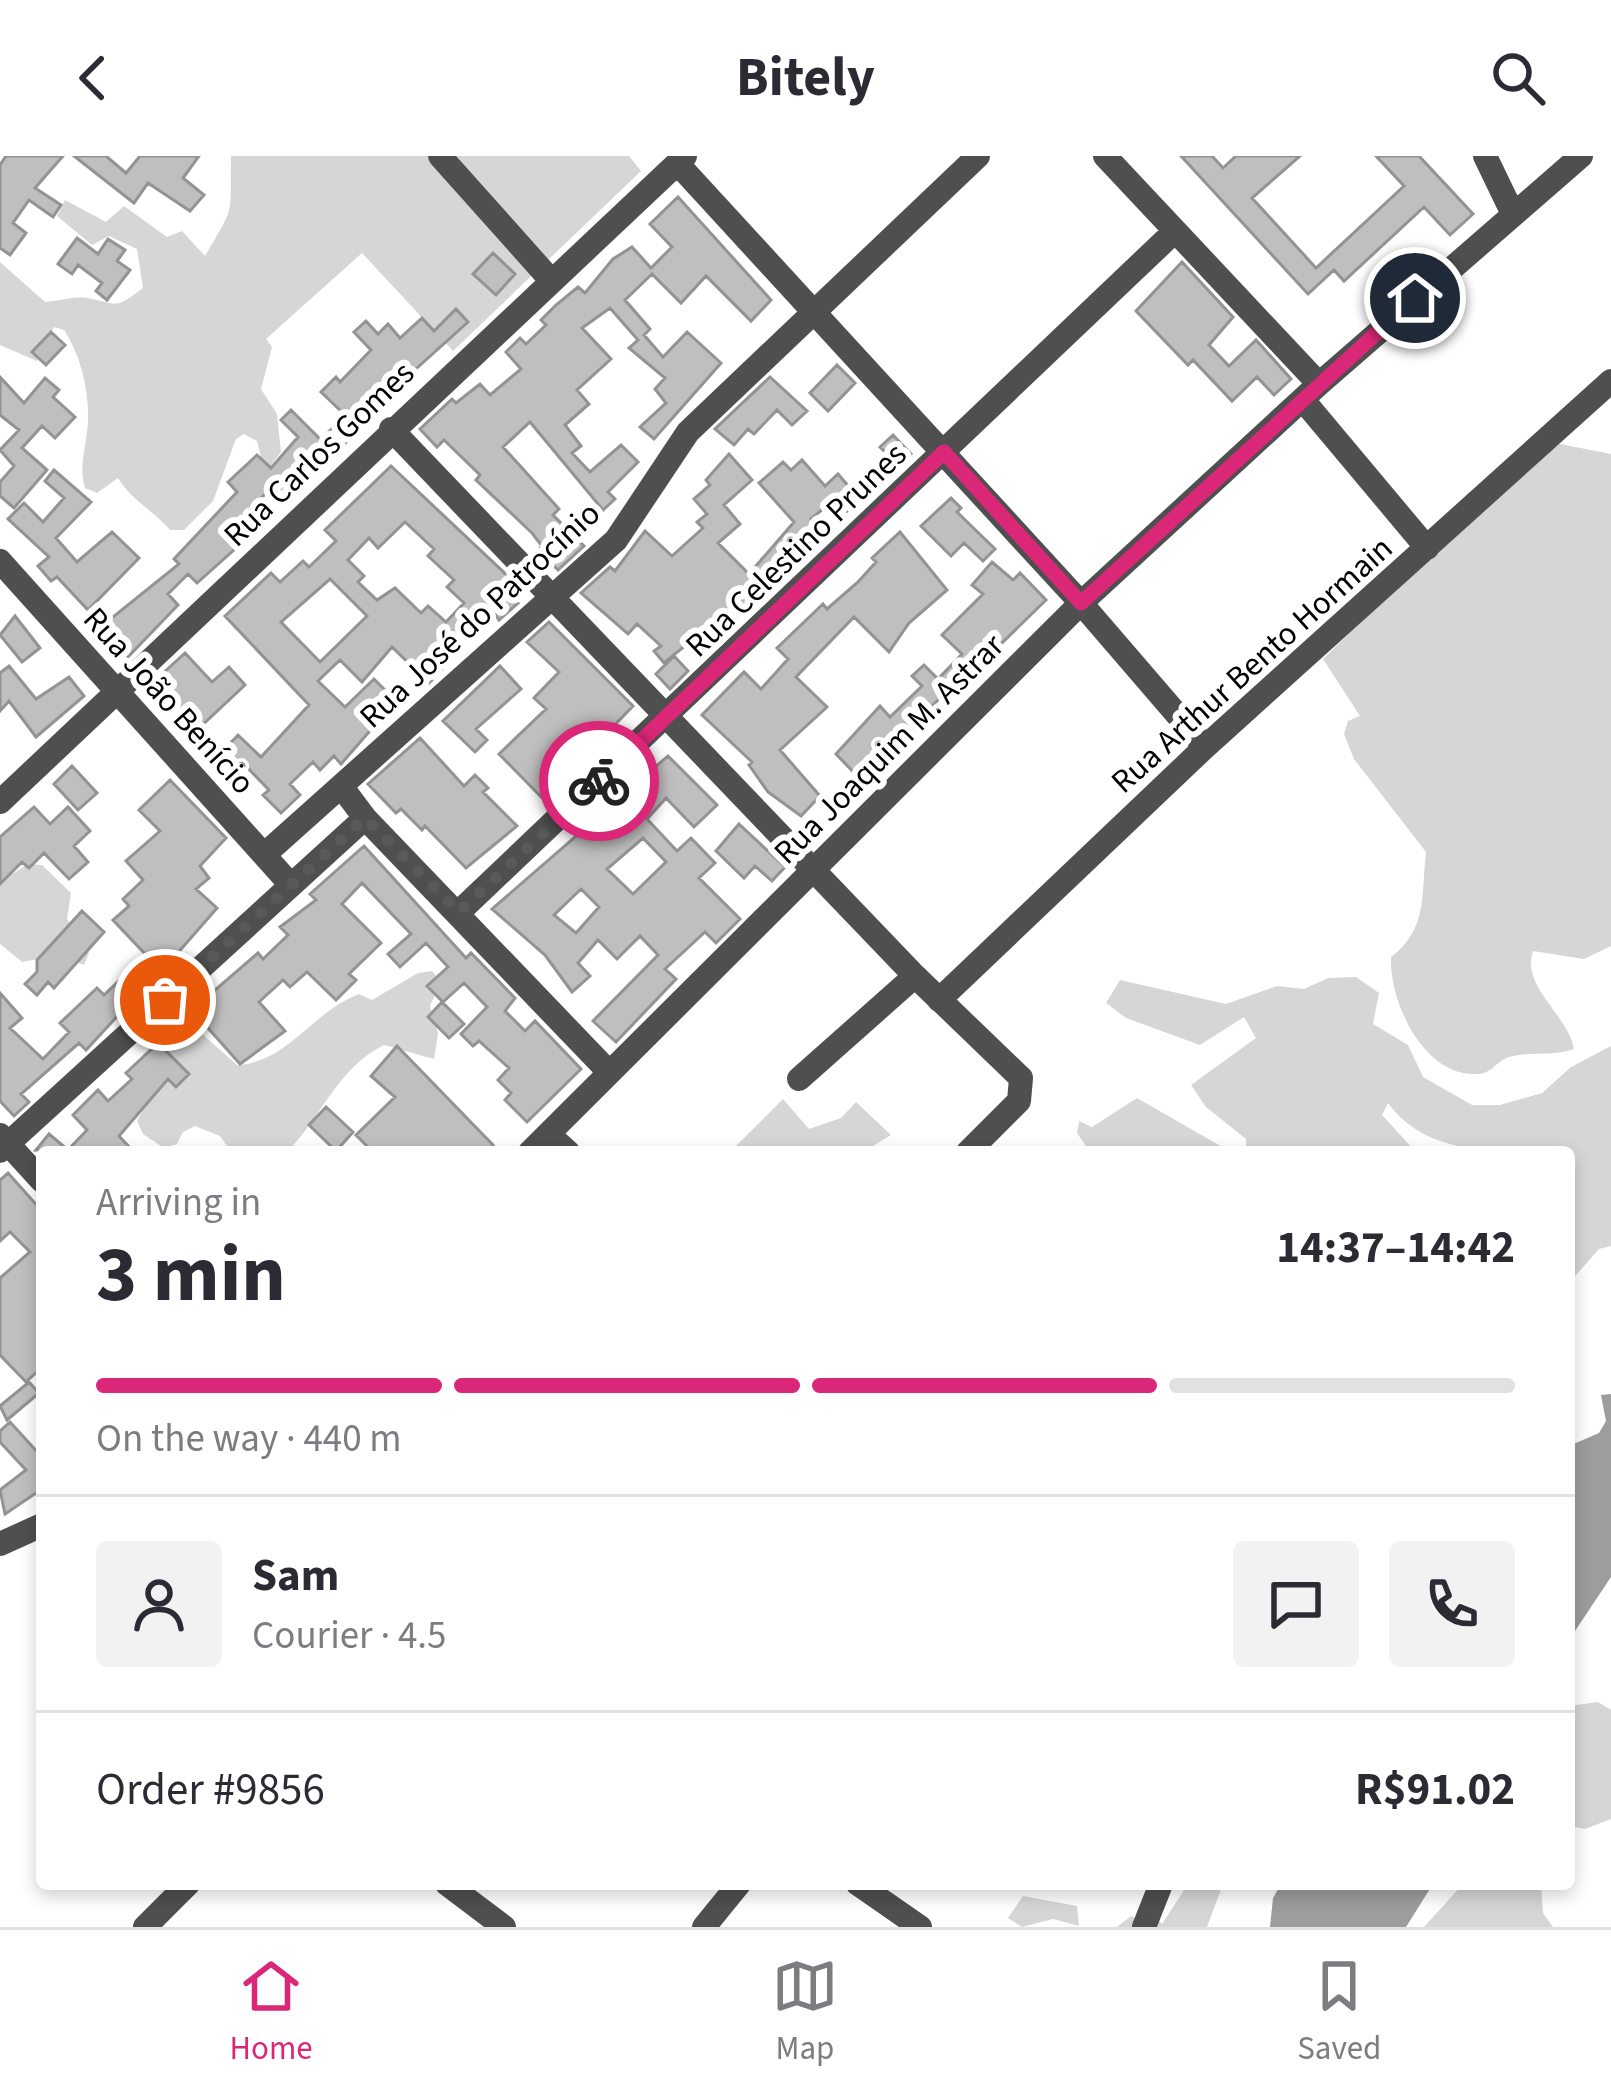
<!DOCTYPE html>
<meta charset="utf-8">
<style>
:root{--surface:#fff;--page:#f2f2f3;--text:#2b2b33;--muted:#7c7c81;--line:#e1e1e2;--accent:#db2777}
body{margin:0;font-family:"Source Sans 3",sans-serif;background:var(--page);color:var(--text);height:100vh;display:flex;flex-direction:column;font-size:45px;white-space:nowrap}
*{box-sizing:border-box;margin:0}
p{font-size:39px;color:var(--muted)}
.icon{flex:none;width:66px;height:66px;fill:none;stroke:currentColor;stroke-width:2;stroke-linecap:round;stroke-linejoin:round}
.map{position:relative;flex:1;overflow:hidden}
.drawer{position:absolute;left:36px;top:990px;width:1539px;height:744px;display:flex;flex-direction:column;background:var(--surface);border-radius:12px;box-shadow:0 6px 18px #0003}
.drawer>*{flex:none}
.pin{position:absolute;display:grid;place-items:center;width:102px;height:102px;color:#fff;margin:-51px;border:6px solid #fff;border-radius:50%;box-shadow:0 3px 12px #0007}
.courier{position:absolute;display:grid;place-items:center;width:120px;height:120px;margin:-60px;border:9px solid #db2777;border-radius:50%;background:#fff;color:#222;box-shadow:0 3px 15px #0007}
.headline em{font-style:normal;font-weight:700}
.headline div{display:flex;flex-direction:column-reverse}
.headline{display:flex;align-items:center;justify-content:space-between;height:204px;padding:0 60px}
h1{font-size:78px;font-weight:700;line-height:90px}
.bar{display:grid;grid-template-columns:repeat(4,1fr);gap:18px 12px;align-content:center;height:144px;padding:0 60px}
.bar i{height:15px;border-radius:9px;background:var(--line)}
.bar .selected{background:var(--accent)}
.bar p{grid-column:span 4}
.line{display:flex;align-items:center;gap:30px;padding:0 60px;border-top:3px solid var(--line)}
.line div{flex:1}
.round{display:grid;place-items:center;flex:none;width:126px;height:126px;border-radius:12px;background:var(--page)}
header{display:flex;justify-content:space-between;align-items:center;height:156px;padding:0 60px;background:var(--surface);font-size:54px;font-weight:700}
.menu{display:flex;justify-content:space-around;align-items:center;height:168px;border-top:3px solid var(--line);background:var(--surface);font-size:33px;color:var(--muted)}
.menu a{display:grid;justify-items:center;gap:6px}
.menu .selected{color:var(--accent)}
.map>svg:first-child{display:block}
.green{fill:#d6d6d6}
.water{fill:#9d9d9d}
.building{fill:#bfbfbf;stroke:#939393;stroke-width:3;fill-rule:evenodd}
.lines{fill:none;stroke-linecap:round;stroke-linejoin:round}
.minor{stroke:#4f4f4f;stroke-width:24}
.done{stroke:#595959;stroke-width:12;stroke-dasharray:0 21.6}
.route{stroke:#db2777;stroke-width:15}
.labels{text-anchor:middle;stroke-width:12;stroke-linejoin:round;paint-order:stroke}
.street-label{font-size:33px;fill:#000;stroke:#fff}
</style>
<header><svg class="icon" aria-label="back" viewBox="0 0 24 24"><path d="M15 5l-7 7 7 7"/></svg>Bitely<svg class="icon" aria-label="search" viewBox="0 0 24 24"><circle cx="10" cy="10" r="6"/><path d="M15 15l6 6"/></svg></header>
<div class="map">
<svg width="1611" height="1771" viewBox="0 0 1611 1771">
<rect width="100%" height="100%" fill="#fff"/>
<!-- green -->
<path class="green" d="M231 0H629L641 15 453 195 362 97 266 183 272 191 261 233 277 258 281 296 269 312 296 337 291 343 253 310 261 301 257 285 244 278 236 283 213 345 184 374H170C153 354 132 345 118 322L97 337 85 332C78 310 87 288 88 265 89 234 81 200 64 174L54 171 37 205 0 189V106L45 146C58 145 75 140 87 142 119 148 114 154 143 132L137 93 109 80 92 89 57 60 65 44 106 66 124 50 167 81 182 75 205 100C236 47 230 62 231 0Z
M1545 285 1611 298V790L1584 803 1533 795C1521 832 1568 858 1574 893 1550 901 1529 895 1509 901 1496 905 1492 918 1477 918 1424 921 1389 846 1391 801 1428 773 1421 739 1426 696L1354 603 1344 578 1348 565 1360 560 1323 503Z
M28 708 42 709 71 737 67 763 89 797 84 809 60 799 22 806 0 788V726Z
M432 815 441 826 430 850 438 877 434 903 384 889C338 911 321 962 287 996H231L220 980 195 970 183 976 177 988 164 992 143 978 137 965 168 908 161 856 175 854 237 909C287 907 313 855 359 838L372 844 418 817Z
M1356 821 1379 837 1373 868 1408 889 1423 921 1472 949H1500L1542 937 1571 911 1611 890V1090L1599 1093 1569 1127V996C1508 996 1428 1003 1388 947L1382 959 1416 996H1246V983L1206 951 1191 929 1256 882 1244 861 1200 889 1126 862 1106 847 1120 824 1226 848 1277 830 1304 833 1328 822Z
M1137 942 1231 996H1090L1077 977 1079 965 1092 971Z
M783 943 809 973 841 962 856 946 891 979 863 996H730Z
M1598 1546 1611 1554V1663L1585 1673 1569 1670V1550Z
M1188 1728H1223L1207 1771H1117L1131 1760 1144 1766 1157 1762 1162 1768Z
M1463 1728H1541L1543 1757 1553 1771H1424Z
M1023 1740 1077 1750 1079 1770 1053 1763 1022 1771 1008 1762Z"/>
<!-- water -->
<path class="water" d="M1611 1238V1421L1569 1484V1290L1599 1277 1606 1265 1601 1239Z
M1281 1728H1433L1406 1771H1270L1273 1742Z"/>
<!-- building -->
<path class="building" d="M6 0H63L35 32 61 49 53 61 29 44 13 67 26 77 10 99 0 92V9Z
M74 0H106L126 17 140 0H199L183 22 204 39 190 55 148 27 134 47Z
M1181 0H1212L1223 12 1236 0H1300L1252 42 1316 112 1404 30 1376 0H1419L1473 58 1450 79 1424 51 1344 125 1334 114 1308 138Z
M678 41 771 144 751 165 706 120 681 147 652 118 625 144 650 173 644 179 663 201 687 176 721 207 654 283 640 271 666 247 655 233 665 222 629 192 638 184 610 152 582 172 611 203 577 234 589 248 565 269 581 290 572 297 590 316 621 289 638 306 608 336 615 343 603 354 530 266 503 291 559 353 553 359 584 390 558 414 538 394 542 390 532 377 476 324 480 319 444 284 437 291 420 273 452 243 456 247 480 228 490 239 521 213 506 196 520 182 526 188 546 169 541 164 556 149 578 131 585 137 613 103 632 91 651 112 672 91 650 68Z
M77 82 98 98 108 83 125 94 117 105 130 114 107 144 96 135 102 127 78 109 72 118 58 108Z
M493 97 515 118 496 139 473 118Z
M1182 106 1233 161 1209 189 1229 210 1256 184 1291 223 1274 239 1257 221 1232 245 1193 204 1188 209 1136 155Z
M456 153 468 166 407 221 312 323 306 318 294 332 283 322 239 362 254 376 197 427 188 418 168 438 178 449 128 501 98 473 179 408 174 403 237 336 228 326 257 299 271 312 298 281 281 264 291 254 321 284 345 259 321 236 336 221 340 226 371 194 354 176 366 165 378 178 388 168 400 182 422 162 434 175Z
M51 176 65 189 46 209 32 196Z
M837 209 855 227 828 255 810 237Z
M0 221 24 247 45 222 59 234 53 241 75 261 55 282 42 270 22 292 47 314 14 352 0 340V326L14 310 0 294 19 274 0 259Z
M770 221 807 255 792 269 777 254 754 278 748 273 734 289 715 273Z
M893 279 911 298 847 355 836 342 811 363 826 379 816 389 811 383 777 418 782 423 716 479 708 471 664 507 654 495 661 490 637 468 628 478 581 437 610 411 615 415 645 375 672 400 703 372 697 366 707 358 694 343 710 329 706 324 729 298 752 324 724 349 740 368 718 387 749 418 794 366 759 327 783 306 791 314 802 304 825 330 838 318 850 332 888 299 880 291Z
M391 310 512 424 505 432 518 447 499 464 494 457 470 483 461 475 439 498 448 507 429 527 392 491 362 526 340 504 318 525 345 551 374 523 396 545 341 608 334 600 320 614 313 606 290 628 300 639 281 657 263 639 269 634 240 604 232 612 219 599 238 579 261 601 309 549 225 460 271 417 280 426 303 405 309 411 336 385 325 374ZM405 366 434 393 428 400 454 424 447 431 464 447 446 466 428 450 421 457 395 432 377 444 358 426 364 420 348 404 369 382 378 392ZM330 423 367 460 320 506 281 466Z
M54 314 91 346 56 382 77 406 112 376 139 402 88 454 57 421 51 425 38 410 49 401 8 363 24 347 43 366 64 342 45 325Z
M951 342 961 352 957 356 995 393 983 405 964 387 951 400 921 370Z
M900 376 947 434 909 467 889 496 854 461 796 521 827 551 780 594 820 640 801 660 768 636 749 609 752 606 702 559 744 516 761 533 788 503 777 492 823 448 827 453 858 426 876 406 872 402Z
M992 406 1013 424 1020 417 1046 444 967 521 972 526 961 538 952 530 933 549 937 553 864 627 836 598 880 550 890 561 922 530 912 520 924 509 938 523 962 498 942 479 983 438 972 429Z
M15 460 40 492 22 506 0 479Z
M549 466 633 550 601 583 604 586 589 603 593 606 548 648 499 598 546 553 534 542 559 516 527 486Z
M185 497 212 526 229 511 245 529 198 573 183 556 178 561 149 530Z
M674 500 688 515 670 533 656 518Z
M9 510 36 543 69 521 84 540 36 581 9 545 0 555V517Z
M500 510 521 533 476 573 487 584 475 596 443 565Z
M420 582 464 630 475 619 488 632 483 636 517 670 466 712 425 670 422 674 401 653 396 657 368 628Z
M668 600 717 649 694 671 666 642 647 663 677 695 691 682 715 707 699 722 740 763 716 787 705 776 665 813 676 823 616 886 593 865 658 799 640 780 617 803 598 784 578 807 590 820 572 836 545 799 492 753 612 649 623 662 651 634 640 624ZM643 682 666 706 633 738 607 713ZM581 733 599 751 576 777 554 759Z
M72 610 97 637 78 654 54 628Z
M170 624 226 682 200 710 209 722 196 733 217 752 161 816 165 821 152 832 148 827 86 894 79 887 21 938 29 946 14 960 0 945V837L22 862 10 872 43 903 69 876 60 867 97 832 104 839 146 799 113 764 129 750 123 743 143 724 126 705 160 675 139 654Z
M34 651 50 668 68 651 90 675 74 690 88 706 69 723 44 697 29 712 22 706 0 728V681Z
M739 668 785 711 772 725 755 710 744 722 716 695Z
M364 690 466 802 471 797 515 842 505 855 525 875 535 865 581 913 527 966 505 944 511 937 498 924 509 912 479 885 473 890 461 878 487 851 464 827 443 846 427 830 448 811 426 787 400 811 388 798 411 778 362 727 342 748 381 787 349 818 356 824 336 844 307 816 290 831 283 824 259 846 285 875 240 908 192 854 258 797 263 803 288 779 280 771 316 744 310 738Z
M82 755 104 776 54 832 48 826 37 839 25 828 37 816V804Z
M442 846 464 868 449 882 428 861Z
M158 887 189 918 176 931 168 923 119 980 134 996 36 994 49 978 68 994 87 974 73 959 98 934 108 945 132 923 126 917Z
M397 890 493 989 486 996H373L356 979 395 941 371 920Z
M326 951 353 976 336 995 309 969Z
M8 1017 42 1055V1211L26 1226 0 1199V1122L30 1096 10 1076 0 1085V1024Z
M29 1226 39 1237 7 1264 0 1250Z
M10 1266 42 1301V1333L5 1358 0 1334 26 1314 0 1286V1275Z"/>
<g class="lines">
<!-- minor -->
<path class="minor" d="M440 0 549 122
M1105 0 1319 228
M1485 0 1512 56
M677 7 1081 447 1205 591
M1303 244 1427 392
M391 273 915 820 1021 922 1019 945 968 996
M0 405 290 728
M341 630 365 662 607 914
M0 646 685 0
M265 698 616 384 688 276 978 0
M459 756 1175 75
M939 844 1205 591 1611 225
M799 923 915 820
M548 978 568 996
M0 979 42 1025
M0 995 365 662
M530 996 1081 447 1319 228 1581 0
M0 1388 42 1369
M447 1728 504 1771
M858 1728 920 1771
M145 1771 188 1728
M704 1771 739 1728
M1144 1771 1161 1728"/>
</g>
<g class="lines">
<!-- done -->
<path class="done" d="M165 844 365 662 459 756 599 625"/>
<!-- route -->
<path class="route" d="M599 625 944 296 1081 447 1415 142"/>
</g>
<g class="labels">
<!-- street labels -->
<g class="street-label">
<text transform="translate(318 297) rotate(-44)" y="12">Rua Carlos Gomes</text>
<text transform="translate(795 393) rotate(-44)" y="12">Rua Celestino Prunes</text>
<text transform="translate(479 458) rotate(-43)" y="12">Rua José do Patrocínio</text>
<text transform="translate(1251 508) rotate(-42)" y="12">Rua Arthur Bento Hormain</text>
<text transform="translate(170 544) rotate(48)" y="12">Rua João Benício</text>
<text transform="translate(888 592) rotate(-45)" y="12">Rua Joaquim M. Astrar</text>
</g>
</g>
</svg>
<div class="pin" style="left:165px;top:844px;background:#ea580c"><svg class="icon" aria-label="bag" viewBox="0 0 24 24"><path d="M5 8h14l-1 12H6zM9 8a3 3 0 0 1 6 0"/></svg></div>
<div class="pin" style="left:1415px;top:142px;background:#1f2937"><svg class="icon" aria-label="home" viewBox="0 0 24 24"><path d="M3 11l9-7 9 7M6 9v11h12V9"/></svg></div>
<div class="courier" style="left:599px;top:625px"><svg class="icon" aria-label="bike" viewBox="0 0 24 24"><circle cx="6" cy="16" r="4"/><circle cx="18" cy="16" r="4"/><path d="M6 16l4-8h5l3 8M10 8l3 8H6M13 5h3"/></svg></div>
<section class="drawer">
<div class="headline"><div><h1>3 min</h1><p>Arriving in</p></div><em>14:37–14:42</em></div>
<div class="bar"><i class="selected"></i><i class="selected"></i><i class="selected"></i><i></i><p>On the way · 440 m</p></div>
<div class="line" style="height:216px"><a class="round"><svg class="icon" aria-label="person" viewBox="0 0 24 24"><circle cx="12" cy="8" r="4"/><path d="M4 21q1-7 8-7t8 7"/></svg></a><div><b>Sam</b><p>Courier · 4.5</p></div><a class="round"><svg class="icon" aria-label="chat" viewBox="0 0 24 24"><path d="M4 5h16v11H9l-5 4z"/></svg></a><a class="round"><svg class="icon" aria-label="phone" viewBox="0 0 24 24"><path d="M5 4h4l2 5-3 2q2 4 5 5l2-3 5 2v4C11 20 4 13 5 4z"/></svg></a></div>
<div class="line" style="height:156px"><div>Order #9856</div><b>R$91.02</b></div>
</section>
</div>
<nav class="menu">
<a class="selected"><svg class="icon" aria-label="home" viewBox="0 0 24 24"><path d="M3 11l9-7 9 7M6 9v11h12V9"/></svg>Home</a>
<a><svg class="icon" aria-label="map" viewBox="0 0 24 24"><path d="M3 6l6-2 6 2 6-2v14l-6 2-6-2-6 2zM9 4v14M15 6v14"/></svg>Map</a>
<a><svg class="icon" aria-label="saved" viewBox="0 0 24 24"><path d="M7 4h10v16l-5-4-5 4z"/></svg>Saved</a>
</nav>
